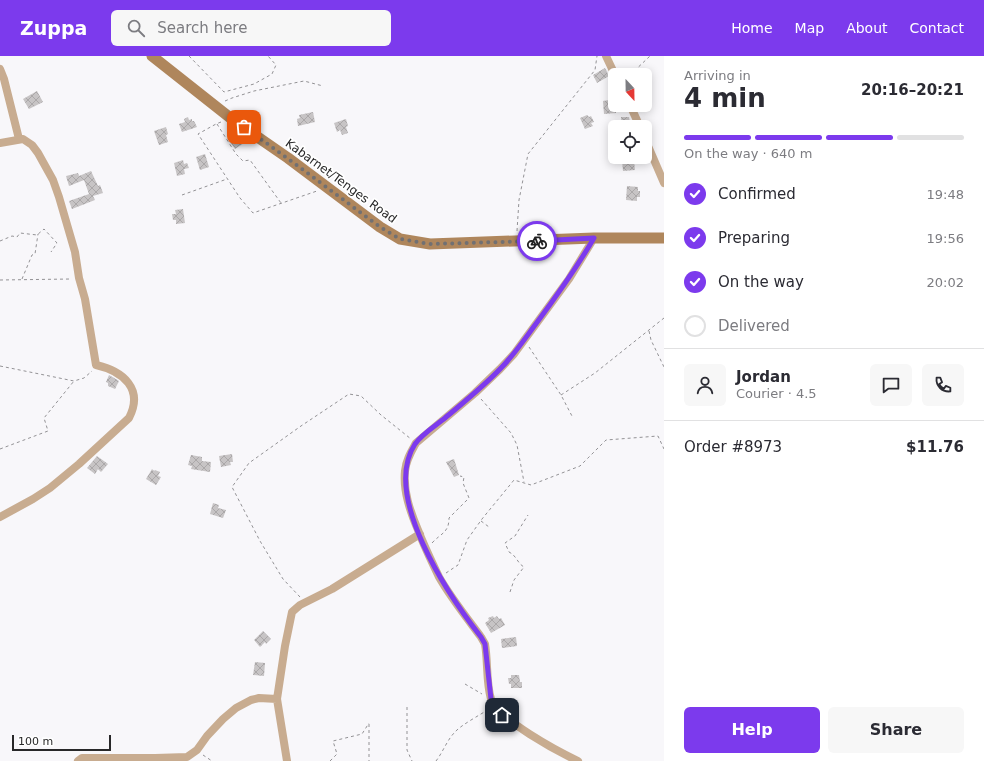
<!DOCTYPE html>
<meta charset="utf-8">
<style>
:root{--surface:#fff;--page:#f7f7f7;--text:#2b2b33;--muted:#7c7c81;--line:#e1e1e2;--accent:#7c3aed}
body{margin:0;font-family:"DejaVu Sans",sans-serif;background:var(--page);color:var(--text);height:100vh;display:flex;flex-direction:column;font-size:15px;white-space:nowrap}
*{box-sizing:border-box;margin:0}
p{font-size:13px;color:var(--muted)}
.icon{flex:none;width:22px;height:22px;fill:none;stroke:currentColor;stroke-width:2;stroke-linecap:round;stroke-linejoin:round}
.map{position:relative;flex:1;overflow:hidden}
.details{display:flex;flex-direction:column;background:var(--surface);width:320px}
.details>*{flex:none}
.needle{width:26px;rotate:158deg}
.controls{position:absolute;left:608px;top:12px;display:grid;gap:8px}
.controls a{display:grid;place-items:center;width:44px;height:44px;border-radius:6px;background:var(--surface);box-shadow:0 2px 10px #0003;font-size:20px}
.scale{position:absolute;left:12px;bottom:10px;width:99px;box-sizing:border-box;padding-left:4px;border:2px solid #282829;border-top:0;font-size:11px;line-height:14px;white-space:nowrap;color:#282829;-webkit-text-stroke:3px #fff;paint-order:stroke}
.pin{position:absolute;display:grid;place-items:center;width:34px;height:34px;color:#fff;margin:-17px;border-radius:8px;box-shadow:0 2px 6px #0006}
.courier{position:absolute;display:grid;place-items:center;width:40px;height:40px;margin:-20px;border:3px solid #7c3aed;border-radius:50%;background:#fff;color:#222;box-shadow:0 1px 5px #0007}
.overview em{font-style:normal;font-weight:700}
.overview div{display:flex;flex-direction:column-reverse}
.overview{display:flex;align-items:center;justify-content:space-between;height:68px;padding:0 20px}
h1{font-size:26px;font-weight:700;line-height:30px}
.bar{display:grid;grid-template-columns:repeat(4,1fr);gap:6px 4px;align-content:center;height:48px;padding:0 20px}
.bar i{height:5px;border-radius:3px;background:var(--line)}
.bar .selected{background:var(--accent)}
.bar p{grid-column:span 4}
.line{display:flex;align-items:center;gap:10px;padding:0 20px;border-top:1px solid var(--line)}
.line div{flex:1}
.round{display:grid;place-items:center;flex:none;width:42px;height:42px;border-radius:6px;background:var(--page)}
ol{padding:0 20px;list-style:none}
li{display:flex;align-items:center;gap:12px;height:44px}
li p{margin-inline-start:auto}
li .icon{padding:4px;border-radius:50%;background:var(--accent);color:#fff;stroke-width:4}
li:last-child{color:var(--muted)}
li i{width:22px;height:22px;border:2px solid var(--line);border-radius:50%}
.action{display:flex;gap:8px;margin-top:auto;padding:8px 20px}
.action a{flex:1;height:46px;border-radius:6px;background:var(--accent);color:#fff;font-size:16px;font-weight:700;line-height:46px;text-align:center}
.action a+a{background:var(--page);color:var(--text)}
header{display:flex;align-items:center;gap:24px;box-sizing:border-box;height:56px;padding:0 20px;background:var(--accent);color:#fff}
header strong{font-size:19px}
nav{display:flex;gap:22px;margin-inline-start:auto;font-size:14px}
.search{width:280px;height:36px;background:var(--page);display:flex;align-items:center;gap:10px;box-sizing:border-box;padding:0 14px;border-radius:6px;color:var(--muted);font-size:15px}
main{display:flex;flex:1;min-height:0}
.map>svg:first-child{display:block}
.building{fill:url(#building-cross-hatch)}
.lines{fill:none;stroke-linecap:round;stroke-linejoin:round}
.path{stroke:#939295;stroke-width:1;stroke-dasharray:3 3;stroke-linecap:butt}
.street{stroke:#c8ac90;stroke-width:8}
.secondary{stroke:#af865c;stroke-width:11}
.done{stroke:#717072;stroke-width:4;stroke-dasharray:0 7.2}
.route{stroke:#7c3aed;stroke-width:5}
.labels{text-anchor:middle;stroke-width:3.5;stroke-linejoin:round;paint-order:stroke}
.street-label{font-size:12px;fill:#282829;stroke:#fff}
</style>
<header>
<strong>Zuppa</strong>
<div class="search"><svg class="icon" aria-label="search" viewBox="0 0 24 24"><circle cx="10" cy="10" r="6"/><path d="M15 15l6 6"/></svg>Search here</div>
<nav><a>Home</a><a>Map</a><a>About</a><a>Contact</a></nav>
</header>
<main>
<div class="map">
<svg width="664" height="705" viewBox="0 0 664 705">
<defs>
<pattern id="building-cross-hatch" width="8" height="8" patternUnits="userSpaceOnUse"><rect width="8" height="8" fill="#c7c4c5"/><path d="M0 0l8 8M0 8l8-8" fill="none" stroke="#aba8a9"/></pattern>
</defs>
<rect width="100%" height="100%" fill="#f8f7fa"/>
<!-- building -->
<path class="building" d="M605 12 609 20 597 27 593 19Z
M37 35 43 46 29 53 23 43Z
M609 44 610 46H613L614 48 616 49V57L604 58 603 45Z
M313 56 315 66 298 70 297 63 300 62 299 59Z
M587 59 589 61 591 60 594 66 591 67 593 70 585 73 580 62Z
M188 61 189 64 192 63V65H194L197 71 182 76 179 68 185 66 184 63Z
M621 61H629L631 71H622Z
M346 63 348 70 346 71 348 77 342 79 340 74 337 76 334 67Z
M166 71 168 78 166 79 168 86 159 89 154 75Z
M239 77 247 85 235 93 229 84Z
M205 98 209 111 200 114 196 101Z
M183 104 184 108 187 107 189 112 184 113 185 118 177 120 174 107Z
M622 104H630V105H634L635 114 623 115Z
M91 115 98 130 100 129 103 137 93 140 95 144 72 153 69 145 89 138 84 124 69 130 66 120 78 117 79 120Z
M627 130 638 131V135H640V141H637V145L626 144Z
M183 153 185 167 176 168V164H173L172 158H176L175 154Z
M109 319 119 325 115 333 108 330V327L106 326Z
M232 398 233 406H230L231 409 221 411 219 400Z
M191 399 202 401V405L211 406 210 416 191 413 192 410 188 409Z
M97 400 108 408 101 416 98 413 95 418 87 412Z
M454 403 459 419 454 421 446 406Z
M152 413 154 415 155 414 160 416 158 420 161 421 156 429 146 423Z
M213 447 219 449 218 452 226 454 223 462 210 458Z
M493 560 494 562 497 560 499 563 501 562 505 569 491 577 485 567 489 564 488 562Z
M263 575 271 583 266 588 265 586 260 591 254 584Z
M516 581 517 590 502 592 501 583Z
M255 606 265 607 264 620 253 619Z
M511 619H519L520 626H522V632H511V628H509L508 622H511Z"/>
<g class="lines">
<!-- path -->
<path class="path" d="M189 0 224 36 254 28 272 18 276 9 268 0
M630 19 650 0
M225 45 232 42 254 35 304 25 323 30
M221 66 216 68 198 78 240 142 253 157 317 135
M217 68 236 98 243 105 250 104 281 147
M182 139 227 123
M517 175 519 144 528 98 595 14 597 0
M0 185 12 180 17 181 20 177 37 179 44 173 57 187 51 196
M22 223 32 199 35 198 38 178
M0 224 71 223
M649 275 651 284 664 311
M529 291 561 339 573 362
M0 310 74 325 84 322 92 315
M561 339 595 317 664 262
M481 343 511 377 517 389 524 426
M0 393 48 375 44 362 74 325
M481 465 489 471
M432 487C441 477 449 477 449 462L469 442 463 427 464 421 460 420
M446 517 458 509 467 484 482 463 514 424 531 429 580 410 606 384 658 380 664 393
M510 536 514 524 524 511C517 507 517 500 509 496L505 487 515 480 528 459
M300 541 283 523 260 485 232 431 249 407 301 370 349 338 361 340 381 359 411 383
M465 628 482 638
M407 651V694L412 705
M369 668V705
M203 699 212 705
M330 705 337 698 333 685 362 678 369 667
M436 705C443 696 447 684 455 676 461 669 480 659 489 653"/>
<!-- street -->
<path class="street" d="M606 0 615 19
M0 13 4 23 19 83
M630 49 640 71
M645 83 664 127
M0 87 23 83 32 89 38 97 53 124 59 141 75 196 79 222 85 243 96 309C123 315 144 333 129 362L79 408 50 432 33 443 0 461
M78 705 82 702H155L187 701 197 694 207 680 223 663 236 652 251 644 259 642 277 643
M287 705 277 643 285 590 292 556 300 549 332 533 420 478
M578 705C557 695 499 664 491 643 486 627 488 605 485 588L481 581C467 562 451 542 439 521 432 506 424 490 418 474 410 455 403 435 405 415 406 404 411 396 416 387L475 337 500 313 514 298 569 223 594 182"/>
<!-- secondary -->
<path class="secondary" d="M152 0 233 64 288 102 380 171 400 183 430 188 594 182H664"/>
</g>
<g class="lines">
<!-- done -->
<path class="done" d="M244 71 298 110 380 171 400 183 430 188 537 185"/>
<!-- route -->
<path class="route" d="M502 659 491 643 485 588 481 581C449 540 381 440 415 388 422 378 435 370 445 362 464 346 484 330 501 312 515 298 526 281 538 265 558 238 577 211 594 182L537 185"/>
</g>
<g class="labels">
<!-- street labels -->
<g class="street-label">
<text transform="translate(341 125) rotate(36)" y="4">Kabarnet/Tenges Road</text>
</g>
</g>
</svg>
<div class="controls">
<a><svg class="needle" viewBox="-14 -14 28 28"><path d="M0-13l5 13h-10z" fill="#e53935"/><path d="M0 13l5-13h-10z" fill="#7c7c81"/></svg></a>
<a><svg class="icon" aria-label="locate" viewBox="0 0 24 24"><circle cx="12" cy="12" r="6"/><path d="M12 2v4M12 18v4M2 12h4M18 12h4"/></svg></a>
</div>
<div class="scale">100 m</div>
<div class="pin" style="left:244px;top:71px;background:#ea580c"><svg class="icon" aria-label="bag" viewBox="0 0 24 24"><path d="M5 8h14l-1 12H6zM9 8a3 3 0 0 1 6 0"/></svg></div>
<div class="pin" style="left:502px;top:659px;background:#1f2937"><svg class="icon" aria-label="home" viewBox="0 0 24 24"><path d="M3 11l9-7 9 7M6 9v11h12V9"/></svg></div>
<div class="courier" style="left:537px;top:185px"><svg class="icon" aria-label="bike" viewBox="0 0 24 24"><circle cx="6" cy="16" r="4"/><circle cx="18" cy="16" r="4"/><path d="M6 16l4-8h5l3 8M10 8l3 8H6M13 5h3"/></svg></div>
</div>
<section class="details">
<div class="overview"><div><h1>4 min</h1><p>Arriving in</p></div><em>20:16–20:21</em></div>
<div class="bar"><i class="selected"></i><i class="selected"></i><i class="selected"></i><i></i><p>On the way · 640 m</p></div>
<ol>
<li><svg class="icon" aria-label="check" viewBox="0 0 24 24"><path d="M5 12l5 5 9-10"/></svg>Confirmed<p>19:48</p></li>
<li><svg class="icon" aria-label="check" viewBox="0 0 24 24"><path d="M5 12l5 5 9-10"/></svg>Preparing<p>19:56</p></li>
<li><svg class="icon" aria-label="check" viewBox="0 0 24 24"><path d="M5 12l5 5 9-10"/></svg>On the way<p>20:02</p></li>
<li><i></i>Delivered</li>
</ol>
<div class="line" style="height:72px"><a class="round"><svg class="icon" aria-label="person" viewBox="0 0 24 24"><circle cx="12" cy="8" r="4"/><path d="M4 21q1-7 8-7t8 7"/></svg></a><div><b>Jordan</b><p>Courier · 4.5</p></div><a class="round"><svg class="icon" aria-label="chat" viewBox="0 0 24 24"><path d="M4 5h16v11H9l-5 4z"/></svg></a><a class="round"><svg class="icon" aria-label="phone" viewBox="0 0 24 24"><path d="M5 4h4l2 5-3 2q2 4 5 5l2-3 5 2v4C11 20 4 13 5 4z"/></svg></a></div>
<div class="line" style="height:52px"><div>Order #8973</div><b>$11.76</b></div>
<div class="action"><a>Help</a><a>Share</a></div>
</section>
</main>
